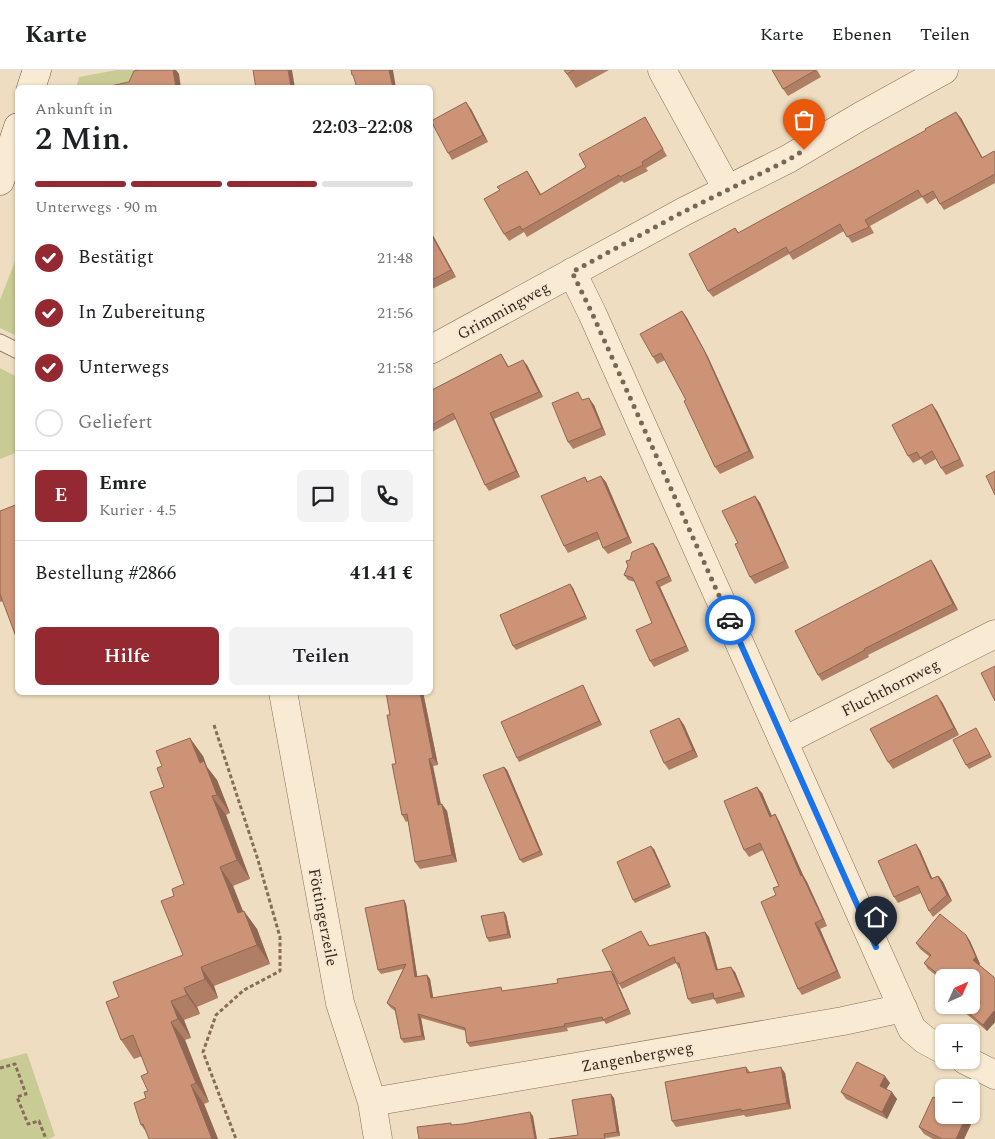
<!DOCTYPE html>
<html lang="de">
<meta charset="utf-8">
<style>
:root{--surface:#fff;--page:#f2f2f2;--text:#202124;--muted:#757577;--line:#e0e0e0;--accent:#952932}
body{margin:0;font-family:Spectral,serif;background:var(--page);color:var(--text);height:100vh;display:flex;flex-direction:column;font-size:19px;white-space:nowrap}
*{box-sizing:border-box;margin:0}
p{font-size:16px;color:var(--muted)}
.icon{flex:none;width:28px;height:28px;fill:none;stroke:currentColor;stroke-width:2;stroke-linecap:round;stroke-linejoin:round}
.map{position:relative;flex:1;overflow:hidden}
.drawer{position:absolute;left:15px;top:15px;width:418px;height:610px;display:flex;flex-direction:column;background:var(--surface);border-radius:8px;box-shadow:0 1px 4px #0004}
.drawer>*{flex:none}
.needle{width:32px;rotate:45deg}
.tools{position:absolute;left:935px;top:899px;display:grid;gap:10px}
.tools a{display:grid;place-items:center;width:45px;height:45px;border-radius:8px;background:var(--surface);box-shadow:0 1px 4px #0004;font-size:25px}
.pin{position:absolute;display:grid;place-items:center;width:42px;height:42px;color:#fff;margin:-51px -21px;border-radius:50% 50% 50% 0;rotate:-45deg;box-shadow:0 0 5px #0007}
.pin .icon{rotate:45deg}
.courier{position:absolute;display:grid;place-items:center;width:50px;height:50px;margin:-25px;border:4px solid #1a73e8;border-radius:50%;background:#fff;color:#222;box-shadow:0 1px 6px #0007}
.overview em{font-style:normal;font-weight:600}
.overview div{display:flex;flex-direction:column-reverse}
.overview{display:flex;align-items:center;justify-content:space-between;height:85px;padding:0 20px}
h1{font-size:32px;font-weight:600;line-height:38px}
.bar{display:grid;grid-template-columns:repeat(4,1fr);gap:8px 5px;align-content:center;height:60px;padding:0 20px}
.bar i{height:6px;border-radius:4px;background:var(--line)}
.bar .selected{background:var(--accent)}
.bar p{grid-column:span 4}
.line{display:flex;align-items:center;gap:12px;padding:0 20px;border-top:1px solid var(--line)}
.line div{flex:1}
.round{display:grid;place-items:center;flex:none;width:52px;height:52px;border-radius:8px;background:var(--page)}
ol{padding:0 20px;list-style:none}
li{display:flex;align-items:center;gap:15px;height:55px}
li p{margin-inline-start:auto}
li .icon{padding:5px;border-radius:50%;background:var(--accent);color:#fff;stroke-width:4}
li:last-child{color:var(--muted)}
li i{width:28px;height:28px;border:2px solid var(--line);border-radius:50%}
.button{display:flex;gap:10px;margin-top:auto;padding:10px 20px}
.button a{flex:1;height:58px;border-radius:8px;background:var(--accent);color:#fff;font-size:20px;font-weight:600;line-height:58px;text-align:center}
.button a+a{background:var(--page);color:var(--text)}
header{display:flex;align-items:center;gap:30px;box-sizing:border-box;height:70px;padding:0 25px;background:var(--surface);border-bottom:1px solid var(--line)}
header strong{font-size:24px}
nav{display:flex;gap:28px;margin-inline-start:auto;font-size:18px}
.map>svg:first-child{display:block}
.green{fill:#c9cb95}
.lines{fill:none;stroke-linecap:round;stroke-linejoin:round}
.lane-casing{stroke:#876d58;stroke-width:17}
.street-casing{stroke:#876d58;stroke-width:29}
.secondary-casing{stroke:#684f3c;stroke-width:29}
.path{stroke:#876d58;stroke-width:3;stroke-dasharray:4 2.5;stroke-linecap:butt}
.lane{stroke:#f9ebd3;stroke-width:15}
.street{stroke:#f9ebd3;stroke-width:28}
.secondary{stroke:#f9ebd3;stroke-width:28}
.wall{fill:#af7e65}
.shaded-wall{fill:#8f6753}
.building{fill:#cc9376;stroke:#8f6753}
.done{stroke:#766756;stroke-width:5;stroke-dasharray:0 9}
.route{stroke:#1a73e8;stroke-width:6}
.labels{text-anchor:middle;stroke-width:4;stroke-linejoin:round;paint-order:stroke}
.street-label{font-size:16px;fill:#36271d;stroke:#f5e7d0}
</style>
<header>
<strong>Karte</strong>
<nav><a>Karte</a><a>Ebenen</a><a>Teilen</a></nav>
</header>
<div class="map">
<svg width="995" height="1069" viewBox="0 0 995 1069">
<rect width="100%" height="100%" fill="#eeddc0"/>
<!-- green -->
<path class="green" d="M117 0H175L179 4 143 11 139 17 76 18 79 7Z
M17 186 18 266H17L0 258V230Z
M0 298 17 307 18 382 0 389Z
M27 983 55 1066 48 1069H0V990Z"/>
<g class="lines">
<!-- lane casing -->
<g class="lane-casing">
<path id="lane" d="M0 272 18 281"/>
</g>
<!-- street casing -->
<g class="street-casing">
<path id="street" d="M662 0 727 119
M572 202 592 243 912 959 925 970 944 980
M430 280 683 142 788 89 861 46 944 0
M283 622 340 933 372 1032 378 1069
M784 671 995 564
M965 990 995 1005
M372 1032 843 951 903 938"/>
</g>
<!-- secondary casing -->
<g class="secondary-casing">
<path id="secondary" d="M31 18 37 0
M0 111 18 57"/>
</g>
<!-- path -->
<path class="path" d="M214 655 258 790 280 867V901L244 920 216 945 203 982 236 1069
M0 998 15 994 26 1024 17 1027 28 1054 39 1051 46 1069"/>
<!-- lane -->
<use href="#lane" class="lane"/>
<!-- street -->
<use href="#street" class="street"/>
<!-- secondary -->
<use href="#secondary" class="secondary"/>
</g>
<!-- wall -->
<path class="wall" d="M564 0H609L576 18Z
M772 0H817L821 7 788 26 783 19Z
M471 39 488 72 452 90 448 83Z
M645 47 667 86 646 98 648 101 624 113 622 111 527 167 524 162 509 171 504 164 500 120 527 101 541 124 586 97Z
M961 48 982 87 995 83V113L944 140 936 128 927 134 922 127 870 156 874 163 852 173 844 161 793 190 789 184 713 227 708 221 735 158 739 163Z
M430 161 456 207 430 220Z
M682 241 687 248 708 287 754 388 720 404 715 397 686 330 665 290 657 294 653 287Z
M501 284 509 297 527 295 543 327 494 349 520 407 489 421 485 415 456 349 430 363V321Z
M583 330 594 335 606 365 573 379 568 372Z
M937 341 964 396 946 405 941 398 936 389 925 395 921 389 913 393 908 386Z
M585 407 588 412H606L632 473 608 484 603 478 600 469 568 483 564 476Z
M755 426 760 433 789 498 755 514 750 507 738 473Z
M0 441 3 531 0 532Z
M653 473 657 478 672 511 660 517 689 581 654 597 650 591 652 553 635 512 628 510 624 505 630 490Z
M931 490 935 496 958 540 868 585 869 587 822 611 818 605Z
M570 514 573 518 587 549 516 580 513 576Z
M583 615 585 619 602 655 519 692 517 688Z
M386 622H423L438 695 433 696 441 734 447 741 457 792 420 799 415 792 408 751 406 752 402 745 390 645Z
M942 632 959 665 893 699 888 692Z
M679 648 684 655 698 687 669 700 664 693Z
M976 658 992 687 969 699 966 695Z
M203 686 207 697 217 710 230 743 226 745 250 809 233 816 243 841 257 859 270 894 214 916 218 928 197 937 200 944 184 950 191 968 185 970 209 1032 204 1034 218 1069H149L147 1063 141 1055 148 1021V1003L142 986 134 989 121 970 119 927 183 885 174 826 184 814 164 717Z
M504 697 507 700 543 785 523 793 520 790Z
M762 723 771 746 775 744 779 751 803 805 807 812 827 856 820 859 841 908 802 925 798 919 776 825 779 816 763 780 749 787 744 780Z
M654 779 671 817 635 833 633 830Z
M920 780 932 808 939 806 943 812 952 831 933 847 929 841 921 823 898 833 894 827Z
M404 830 406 834 417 907 427 905 430 909 433 928 504 921 558 913 611 901 614 905 631 944 606 954 604 951 567 958 568 961 470 977 467 973 466 961 421 948 425 970 404 973 401 969 395 941 390 937 387 933 403 899 381 904 378 900Z
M504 842 506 845 511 868 489 872 487 868Z
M641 861 650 876 705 862 709 867 718 900 735 902 745 927 717 934 714 929 692 934 688 929 680 898 679 899 676 893 622 919 619 914Z
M966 865 970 871 980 894 979 895 995 908V952L987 961 963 941 959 935H971V908H944V912L928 899 924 893 930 887 920 879 916 873Z
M746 997 750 1002 785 1003 791 1039 746 1047 744 1045 676 1057 672 1051Z
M890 1013 886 1019 897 1029 887 1049 846 1029 841 1022Z
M614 1028 620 1066 607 1068 578 1065Z
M944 1045H970L973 1050 964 1069H933L924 1064 919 1057Z"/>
<!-- shaded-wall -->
<path class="shaded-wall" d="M173 0H176L179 4 181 18H176Z
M288 0H292L295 18H292L291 17Z
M389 0H393L396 18H393Z
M466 32 471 39 488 72 483 65Z
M956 42 961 48 986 94 982 88Z
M527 101 531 107 544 131 540 125Z
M430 161 434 167 456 207 451 200Z
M682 241 687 248 708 287 754 388 749 381Z
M523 290 527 295 543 327 539 322Z
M589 328 594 335 606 365 602 358Z
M932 334 937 341 964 396 960 389Z
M490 343 494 349 520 407 516 401Z
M601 406 606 412 632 473 628 467Z
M755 426 760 433 789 498 785 491Z
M653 473 657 478 672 511 669 506Z
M931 490 935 496 958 540 953 534Z
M656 512 660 517 689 581 686 576Z
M570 514 573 518 587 549 585 546Z
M583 615 585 619 602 655 599 651Z
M420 622H423L438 695 433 688Z
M937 625 942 632 959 665 954 658Z
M679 648 684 655 698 687 693 680Z
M190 668 203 686 207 697 217 710 230 743 217 725 200 693Z
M429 689 433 696 442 742 438 735Z
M504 697 507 700 543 785 540 781Z
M757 717 762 723 775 753 770 747Z
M212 726 226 745 250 809 237 790Z
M442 734 447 741 457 792 452 785Z
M775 744 779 751 803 805 807 812 827 856 823 849 801 806Z
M916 774 920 780 935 815 931 809Z
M651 776 654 779 671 817 669 814Z
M220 797 233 816 251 862 238 843Z
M938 806 943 812 952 831 947 825Z
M404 830 406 834 418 911 415 907Z
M244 841 257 859 270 894 257 875Z
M504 842 506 845 511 868 508 864Z
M815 853 820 859 841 908 837 901Z
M705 862 709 867 719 905 716 900Z
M966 865 970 871 980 894 978 897 973 890Z
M201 897 214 916 218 928 205 909Z
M731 897 735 902 745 927 742 922Z
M611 901 614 905 631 944 628 939Z
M427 905 430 909 434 932 431 928Z
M184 918 197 937 200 944 187 925Z
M171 931 184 950 191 968 178 949Z
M994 941 995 943V952L987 961 983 955Z
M418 944 421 948 425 970 422 966Z
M171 952 185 970 209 1032 196 1013Z
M781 997 785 1003 791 1039 787 1033Z
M885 1006 890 1013 884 1023 880 1016Z
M191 1015 204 1034 218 1069H212Z
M892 1022 897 1029 887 1049 882 1042Z
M611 1024 614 1028 620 1066 617 1062Z
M530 1042 533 1046 537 1069H535Z
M967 1045H970L973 1050 964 1069H956Z"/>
<!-- building -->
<path class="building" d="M140 0H173L176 18H101L129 12 134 1Z
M253 0H288L291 17 286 18H256Z
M351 0H389L393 18H357L353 5H352Z
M564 0H574L567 4Z
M772 0H816L783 19Z
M466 32 483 65 448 83 431 51Z
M956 42 982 88 994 81 995 83V104L940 134 933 121 922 127 918 120 865 150 869 157 847 167 840 154 789 183 786 177 708 221 689 184 735 158 738 163 926 60 925 59Z
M645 47 663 79 642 92 643 95 620 107 619 105 522 160 520 156 504 164 484 129 500 120 497 117 527 101 540 125 586 97 579 84Z
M430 162 451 200 430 211Z
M682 241 704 280 749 381 715 397 684 331 686 330 661 283 653 287 640 264Z
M501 284 508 297 523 290 539 322 490 343 516 401 485 415 453 343 430 356V321Z
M578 322 582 330 589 328 602 358 568 372 552 333Z
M932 334 960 389 941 398 932 381 920 388 917 382 908 386 892 355Z
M995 401V425L986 406Z
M601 406 628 467 603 478 597 462 564 476 541 426 585 407 587 412Z
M755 426 785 491 750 507 735 474 738 473 722 441Z
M18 434V572L0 524V441Z
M653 473 669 506 656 512 686 576 650 591 636 560 652 553 633 508 624 505 628 496 626 491 630 490 632 482Z
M931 490 953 534 864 579 865 580 818 605 795 561Z
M570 514 585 546 513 576 500 545Z
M995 596V631L981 603Z
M583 615 599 651 517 688 501 652Z
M386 622H420L433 688 429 689 438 735 442 734 452 785 415 792 407 744 402 745 392 694H396L387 645H390Z
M937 625 954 658 888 692 870 659Z
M679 648 693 680 664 693 650 661Z
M976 658 990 684 966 695 953 670Z
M190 668 200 693 204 691 217 725 212 726 237 790 220 797 238 843 244 841 257 875 201 897 205 909 184 918 187 925 171 931 178 949 171 952 196 1013 191 1015 212 1069H149L143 1054 141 1055 134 1033 146 1028 144 1022 148 1021 141 1006 148 1003 133 965 121 970 106 932 119 927 113 912 183 885 161 831 174 826 172 819 184 814 150 722 164 717 157 698 162 696 156 681Z
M504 697 540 781 520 790 483 705Z
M757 717 770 747 775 744 801 806 802 805 823 849 815 853 837 901 798 919 761 832 776 825 773 818 779 816 760 773 744 780 724 731Z
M916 774 931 809 938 806 947 825 929 841 918 816 894 827 878 791Z
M651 776 669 814 633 830 617 792Z
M404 830 415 907 427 905 431 928 501 917 502 921 558 913 557 909 611 901 628 939 603 950 602 947 564 954 565 956 467 973 465 958 418 944 422 966 401 969 395 938 387 933 406 894 378 900 365 838Z
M504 842 508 864 487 868 481 846Z
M940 844 966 865 976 887 973 890 995 908V943L994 941 983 955 959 935H971V908H944V909L924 893 931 885 916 873Z
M641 861 649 876 705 862 716 900 731 897 742 922 714 929 713 923 688 929 679 893H676L674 887 619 914 602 880Z
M857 992 885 1006 880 1016 892 1022 882 1042 841 1022Z
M746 997 747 1003 781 997 787 1033 741 1041V1039L672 1051 665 1012Z
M611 1024 617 1062 604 1064 605 1069H549L578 1065 572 1030Z
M933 1027 944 1031V1045H967L956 1069H942L919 1057Z
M530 1042 535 1069H419L417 1057 451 1053V1055L463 1054Z"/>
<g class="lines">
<!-- done -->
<path class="done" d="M730 550 592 243 572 202 683 142 788 90 804 80"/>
<!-- route -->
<path class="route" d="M730 550 876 877"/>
</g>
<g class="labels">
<!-- street labels -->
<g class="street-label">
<text transform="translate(503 240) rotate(-29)" y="6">Grimmingweg</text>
<text transform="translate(890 617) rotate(-27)" y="6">Fluchthornweg</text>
<text transform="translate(324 847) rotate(79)" y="6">Föttingerzeile</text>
<text transform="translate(637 986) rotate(-10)" y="6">Zangenbergweg</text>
</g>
</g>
</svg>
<div class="tools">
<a><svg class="needle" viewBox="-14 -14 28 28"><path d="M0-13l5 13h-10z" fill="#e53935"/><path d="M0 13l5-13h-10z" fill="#757577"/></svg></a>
<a>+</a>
<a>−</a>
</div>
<div class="pin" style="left:804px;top:80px;background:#ea580c"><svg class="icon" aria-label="bag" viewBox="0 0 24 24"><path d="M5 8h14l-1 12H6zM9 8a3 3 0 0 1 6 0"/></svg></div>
<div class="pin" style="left:876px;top:877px;background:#1f2937"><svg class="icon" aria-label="home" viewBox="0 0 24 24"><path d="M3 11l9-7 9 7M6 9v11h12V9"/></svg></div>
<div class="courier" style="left:730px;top:550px"><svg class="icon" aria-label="car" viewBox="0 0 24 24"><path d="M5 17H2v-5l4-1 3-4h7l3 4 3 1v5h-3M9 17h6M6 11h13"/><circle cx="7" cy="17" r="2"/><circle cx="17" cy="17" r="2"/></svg></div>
<section class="drawer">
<div class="overview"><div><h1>2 Min.</h1><p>Ankunft in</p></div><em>22:03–22:08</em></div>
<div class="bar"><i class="selected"></i><i class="selected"></i><i class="selected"></i><i></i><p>Unterwegs · 90 m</p></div>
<ol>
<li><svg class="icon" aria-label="check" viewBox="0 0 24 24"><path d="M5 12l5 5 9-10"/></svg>Bestätigt<p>21:48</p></li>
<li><svg class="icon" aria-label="check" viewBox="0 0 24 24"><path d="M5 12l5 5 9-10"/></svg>In Zubereitung<p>21:56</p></li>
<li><svg class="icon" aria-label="check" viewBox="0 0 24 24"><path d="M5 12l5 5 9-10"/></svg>Unterwegs<p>21:58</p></li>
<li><i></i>Geliefert</li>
</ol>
<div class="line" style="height:90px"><b class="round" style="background:var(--accent);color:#fff">E</b><div><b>Emre</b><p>Kurier · 4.5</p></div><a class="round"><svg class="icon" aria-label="chat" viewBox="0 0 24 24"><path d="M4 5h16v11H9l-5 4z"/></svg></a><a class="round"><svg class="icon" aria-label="phone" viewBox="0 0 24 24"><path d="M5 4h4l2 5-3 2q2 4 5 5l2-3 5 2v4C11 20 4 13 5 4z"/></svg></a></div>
<div class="line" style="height:65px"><div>Bestellung #2866</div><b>41.41 €</b></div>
<div class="button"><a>Hilfe</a><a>Teilen</a></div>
</section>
</div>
